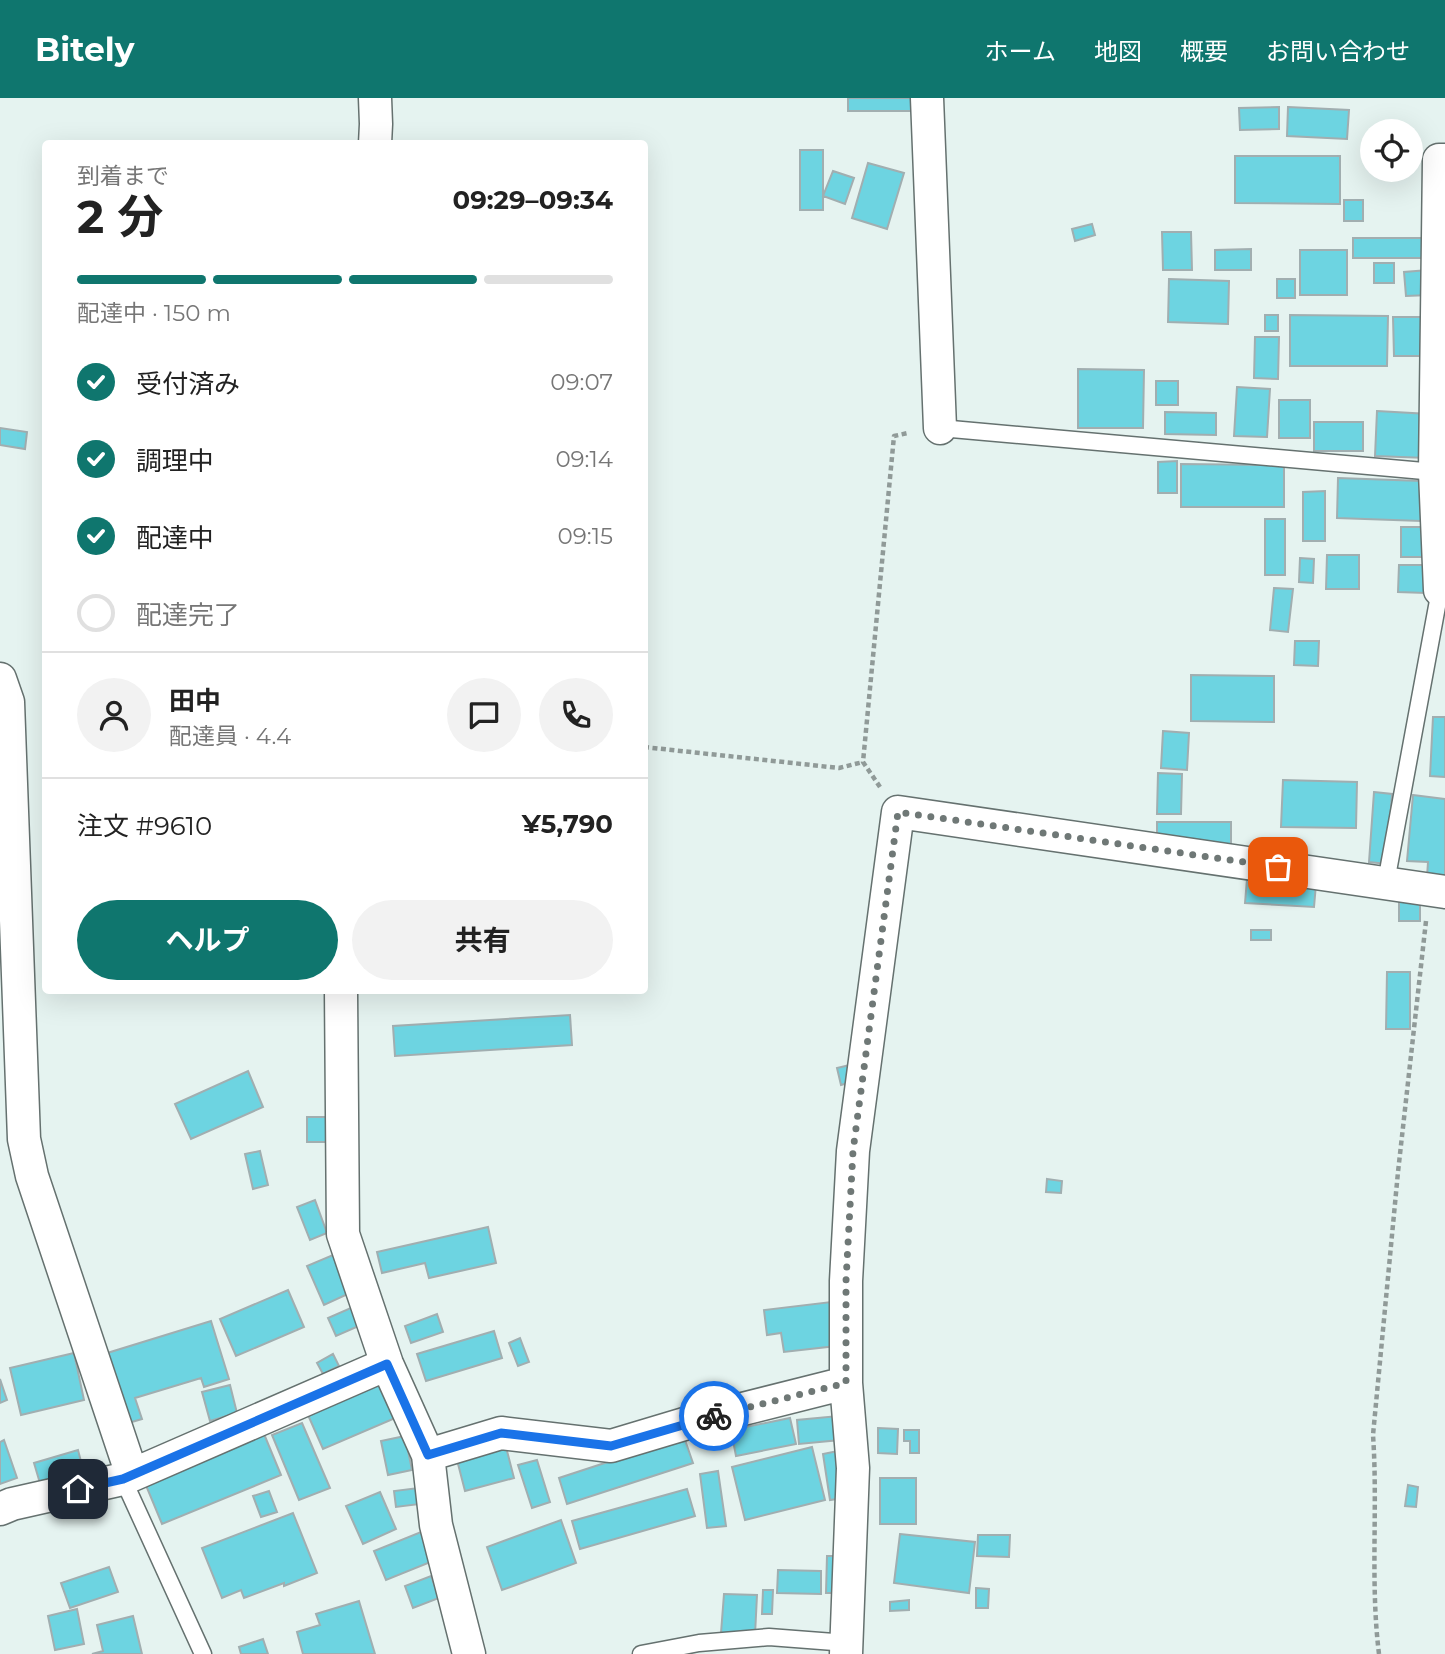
<!DOCTYPE html>
<html lang="ja">
<meta charset="utf-8">
<style>
:root{--surface:#fff;--page:#f2f2f2;--text:#222;--muted:#767676;--line:#e0e0e0;--accent:#0f766e}
body{margin:0;font-family:Montserrat,"Noto Sans JP",sans-serif;background:var(--page);color:var(--text);height:100vh;display:flex;flex-direction:column;font-size:26px;white-space:nowrap}
*{box-sizing:border-box;margin:0}
p{font-size:23px;color:var(--muted)}
.icon{flex:none;width:38px;height:38px;fill:none;stroke:currentColor;stroke-width:2;stroke-linecap:round;stroke-linejoin:round}
.map{position:relative;flex:1;overflow:hidden}
.sheet{position:absolute;left:42px;top:42px;width:606px;height:854px;display:flex;flex-direction:column;background:var(--surface);border-radius:7px;box-shadow:0 7px 28px #0002}
.sheet>*{flex:none}
.tools{position:absolute;left:1360px;top:21px;display:grid;gap:14px}
.tools a{display:grid;place-items:center;width:63px;height:63px;border-radius:50%;background:var(--surface);box-shadow:0 7px 28px #0002;font-size:35px}
.pin{position:absolute;display:grid;place-items:center;width:60px;height:60px;color:#fff;margin:-30px;border-radius:14px;box-shadow:0 4px 10px #0006}
.courier{position:absolute;display:grid;place-items:center;width:70px;height:70px;margin:-35px;border:5px solid #1a73e8;border-radius:50%;background:#fff;color:#222;box-shadow:0 2px 9px #0007}
.headline em{font-style:normal;font-weight:700}
.headline div{display:flex;flex-direction:column-reverse}
.headline{display:flex;align-items:center;justify-content:space-between;height:119px;padding:0 35px}
h1{font-size:46px;font-weight:700;line-height:52px}
.bar{display:grid;grid-template-columns:repeat(4,1fr);gap:10px 7px;align-content:center;height:84px;padding:0 35px}
.bar i{height:9px;border-radius:5px;background:var(--line)}
.bar .current{background:var(--accent)}
.bar p{grid-column:span 4}
.line{display:flex;align-items:center;gap:18px;padding:0 35px;border-top:2px solid var(--line)}
.line div{flex:1}
.round{display:grid;place-items:center;flex:none;width:74px;height:74px;border-radius:37px;background:var(--page)}
ol{padding:0 35px;list-style:none}
li{display:flex;align-items:center;gap:21px;height:77px}
li p{margin-inline-start:auto}
li .icon{padding:7px;border-radius:50%;background:var(--accent);color:#fff;stroke-width:4}
li:last-child{color:var(--muted)}
li i{width:38px;height:38px;border:4px solid var(--line);border-radius:50%}
.button{display:flex;gap:14px;margin-top:auto;padding:14px 35px}
.button a{flex:1;height:80px;border-radius:42px;background:var(--accent);color:#fff;font-size:28px;font-weight:700;line-height:80px;text-align:center}
.button a+a{background:var(--page);color:var(--text)}
header{display:flex;align-items:center;gap:42px;box-sizing:border-box;height:98px;padding:0 35px;background:var(--accent);color:#fff}
header strong{font-size:33px}
nav{display:flex;gap:38px;margin-inline-start:auto;font-size:24px}
.map>svg:first-child{display:block}
.building{fill:#6dd4e1;stroke:#a1aeb0;stroke-width:2}
.lines{fill:none;stroke-linecap:round;stroke-linejoin:round}
.service-casing{stroke:#65716f;stroke-width:19}
.minor-casing{stroke:#65716f;stroke-width:35}
.path{stroke:#909a98;stroke-width:4.5;stroke-dasharray:5 3.5;stroke-linecap:butt}
.service{stroke:#fff;stroke-width:16}
.minor{stroke:#fff;stroke-width:32}
.done{stroke:#6f7876;stroke-width:7;stroke-dasharray:0 12.6}
.route{stroke:#1a73e8;stroke-width:9}
</style>
<header>
<strong>Bitely</strong>
<nav><a>ホーム</a><a>地図</a><a>概要</a><a>お問い合わせ</a></nav>
</header>
<div class="map">
<svg width="1445" height="1556" viewBox="0 0 1445 1556">
<rect width="100%" height="100%" fill="#e5f3f0"/>
<!-- building -->
<path class="building" d="M848 0H921V13H848Z
M1279 9V31L1240 32 1239 10Z
M1288 9 1349 12 1347 41 1287 38Z
M800 52H823V112H800Z
M1235 58H1340V106L1235 105Z
M868 65 904 75 887 131 852 120Z
M833 73 854 80 845 106 823 98Z
M1344 102H1363V123H1344Z
M1092 126 1095 137 1075 143 1072 131Z
M1162 134H1191L1192 172H1163Z
M1353 140H1431V160H1353Z
M1251 151V172H1215V152Z
M1300 152H1347V197H1300Z
M1374 165H1394V185H1374Z
M1428 172 1430 197 1406 198 1404 174Z
M1169 181 1229 183 1228 226 1168 224Z
M1277 181H1295V200H1277Z
M1265 217H1278V233H1265Z
M1290 217 1388 218 1387 268H1290Z
M1393 219H1431L1432 258H1394Z
M1255 239H1279L1278 281 1254 280Z
M1078 271 1144 272 1143 330H1078Z
M1156 283H1178V307H1156Z
M1237 289 1270 291 1267 339 1234 338Z
M1279 302H1310V340H1279Z
M1377 313 1429 316 1427 360 1375 358Z
M1165 314 1216 315V337L1165 336Z
M1314 324H1363V353H1314Z
M0 330 27 334 25 351 0 347Z
M1177 363V395H1158V364Z
M1181 366 1284 367V409H1181Z
M1338 380 1422 383 1421 423 1337 420Z
M1325 393V443H1303V394Z
M1265 421H1285V477H1265Z
M1401 429H1426V459H1401Z
M1327 457H1359V491H1326Z
M1300 460 1314 461 1313 485 1299 484Z
M1399 467H1427L1426 495 1398 494Z
M1274 490 1293 491 1288 534 1270 532Z
M1295 543H1319L1318 568 1294 567Z
M1191 577 1274 578V624L1191 623Z
M1433 619H1445V679L1430 678Z
M1163 633 1189 635 1187 672 1161 670Z
M1158 675 1182 676 1181 716H1157Z
M1283 682 1357 684 1356 730 1281 729Z
M1374 694 1392 696 1387 766 1369 764Z
M1413 697 1445 701V780L1427 779 1428 764 1407 763Z
M1157 724H1231V749H1157Z
M1247 781 1316 786 1314 809 1245 805Z
M1399 801H1420V823H1399Z
M1251 832H1271V842H1251Z
M1387 874H1410V931H1386Z
M570 917 572 947 395 958 393 928Z
M854 966 859 982 841 987 837 970Z
M248 973 263 1009 191 1041 175 1006Z
M307 1019H330V1044H307Z
M260 1053 268 1087 253 1091 245 1056Z
M1047 1081 1062 1083 1061 1095 1046 1094Z
M315 1102 327 1135 310 1142 297 1109Z
M488 1129 496 1165 429 1180 425 1165 382 1175 377 1154Z
M333 1157 350 1195 324 1207 307 1168Z
M288 1192 304 1229 236 1258 220 1221Z
M831 1204 836 1248 784 1254 781 1235 767 1237 764 1212Z
M353 1209 361 1227 336 1238 328 1220Z
M437 1216 443 1234 411 1245 405 1228Z
M211 1223 229 1281 204 1289 201 1280 135 1300 142 1321 125 1326 104 1256Z
M494 1233 502 1260 426 1283 417 1256Z
M520 1240 529 1264 518 1268 509 1245Z
M74 1255 84 1302 21 1317 10 1270Z
M333 1256 339 1268 323 1276 317 1265Z
M0 1281 7 1302 0 1305Z
M385 1283 400 1318 323 1351 308 1317Z
M230 1287 237 1315 210 1323 202 1294Z
M838 1318 840 1342 799 1346 797 1322Z
M790 1320 796 1346 736 1358 731 1332Z
M302 1325 330 1390 299 1402 272 1337Z
M878 1330 898 1331 897 1356 878 1355Z
M904 1332H919V1355H910V1343H904Z
M264 1336 281 1377 162 1426 145 1385Z
M405 1338 412 1372 388 1377 381 1343Z
M684 1339 693 1365 567 1406 559 1380Z
M4 1342 17 1380 0 1386V1344Z
M506 1349 514 1380 465 1393 457 1362Z
M812 1349 825 1402 745 1422 732 1369Z
M78 1352 85 1379 42 1392 34 1365Z
M838 1353 844 1400 830 1402 823 1356Z
M537 1362 550 1404 532 1410 518 1367Z
M718 1373 726 1428 707 1430 700 1376Z
M880 1380H916V1426H880Z
M1408 1387 1418 1389 1416 1409 1405 1408Z
M418 1390 420 1406 396 1409 394 1393Z
M687 1391 695 1418 580 1451 572 1423Z
M269 1393 277 1414 261 1419 253 1398Z
M380 1394 396 1431 363 1446 346 1408Z
M293 1415 317 1475 284 1488V1485L244 1500 241 1492 222 1500 202 1450Z
M561 1422 576 1465 502 1492 487 1449Z
M421 1434 433 1463 386 1482 374 1453Z
M900 1436 975 1444 969 1495 894 1485Z
M978 1437H1010L1009 1459 977 1458Z
M827 1458H844L843 1495H826Z
M109 1469 118 1494 70 1510 61 1485Z
M778 1472 821 1473V1496L777 1495Z
M431 1478 439 1500 413 1510 405 1488Z
M976 1490 989 1491 988 1510H976Z
M763 1492H773L772 1516H762Z
M724 1496 757 1497 755 1537 721 1535Z
M909 1502V1512L890 1513V1504Z
M359 1503 375 1556H303L297 1534 320 1527 316 1516Z
M77 1511 84 1546 55 1552 48 1518Z
M133 1518 142 1556H92L103 1553 97 1527Z
M263 1541 268 1556H241L239 1549Z"/>
<g class="lines">
<!-- service casing -->
<g class="service-casing">
<path id="service" d="M940 330 1435 374
M1386 784 1440 492 1443 493
M123 1381 203 1556
M641 1556 699 1545 769 1539 847 1545"/>
</g>
<!-- minor casing -->
<g class="minor-casing">
<path id="minor" d="M927 0 940 330
M375 46 376 26 375 0
M1440 492 1435 374 1439 62H1445
M0 581 8 604 24 1041 32 1078 132 1377
M341 892 343 1136 387 1266 428 1357 436 1427 469 1556
M428 1357 501 1335 611 1348 691 1324 846 1285
M0 1411 12 1406 123 1381 387 1266
M846 1556 853 1370 846 1285V1183L853 1053 898 714 1445 794"/>
</g>
<!-- path -->
<path class="path" d="M644 649 839 670 863 664
M880 689 863 664 894 338 908 335
M1379 1556C1370 1484 1378 1410 1373 1337L1398 1074 1426 823"/>
<!-- service -->
<use href="#service" class="service"/>
<!-- minor -->
<use href="#minor" class="minor"/>
</g>
<g class="lines">
<!-- done -->
<path class="done" d="M714 1318 846 1285V1183L853 1053 898 714 1278 769"/>
<!-- route -->
<path class="route" d="M78 1391 123 1381 387 1266 428 1357 501 1335 611 1348 714 1318"/>
</g>
</svg>
<div class="tools">
<a><svg class="icon" aria-label="locate" viewBox="0 0 24 24"><circle cx="12" cy="12" r="6"/><path d="M12 2v4M12 18v4M2 12h4M18 12h4"/></svg></a>
</div>
<div class="pin" style="left:1278px;top:769px;background:#ea580c"><svg class="icon" aria-label="bag" viewBox="0 0 24 24"><path d="M5 8h14l-1 12H6zM9 8a3 3 0 0 1 6 0"/></svg></div>
<div class="pin" style="left:78px;top:1391px;background:#1f2937"><svg class="icon" aria-label="home" viewBox="0 0 24 24"><path d="M3 11l9-7 9 7M6 9v11h12V9"/></svg></div>
<div class="courier" style="left:714px;top:1318px"><svg class="icon" aria-label="bike" viewBox="0 0 24 24"><circle cx="6" cy="16" r="4"/><circle cx="18" cy="16" r="4"/><path d="M6 16l4-8h5l3 8M10 8l3 8H6M13 5h3"/></svg></div>
<section class="sheet">
<div class="headline"><div><h1>2 分</h1><p>到着まで</p></div><em>09:29–09:34</em></div>
<div class="bar"><i class="current"></i><i class="current"></i><i class="current"></i><i></i><p>配達中 · 150 m</p></div>
<ol>
<li><svg class="icon" aria-label="check" viewBox="0 0 24 24"><path d="M5 12l5 5 9-10"/></svg>受付済み<p>09:07</p></li>
<li><svg class="icon" aria-label="check" viewBox="0 0 24 24"><path d="M5 12l5 5 9-10"/></svg>調理中<p>09:14</p></li>
<li><svg class="icon" aria-label="check" viewBox="0 0 24 24"><path d="M5 12l5 5 9-10"/></svg>配達中<p>09:15</p></li>
<li><i></i>配達完了</li>
</ol>
<div class="line" style="height:126px"><a class="round"><svg class="icon" aria-label="person" viewBox="0 0 24 24"><circle cx="12" cy="8" r="4"/><path d="M4 21q1-7 8-7t8 7"/></svg></a><div><b>田中</b><p>配達員 · 4.4</p></div><a class="round"><svg class="icon" aria-label="chat" viewBox="0 0 24 24"><path d="M4 5h16v11H9l-5 4z"/></svg></a><a class="round"><svg class="icon" aria-label="phone" viewBox="0 0 24 24"><path d="M5 4h4l2 5-3 2q2 4 5 5l2-3 5 2v4C11 20 4 13 5 4z"/></svg></a></div>
<div class="line" style="height:91px"><div>注文 #9610</div><b>¥5,790</b></div>
<div class="button"><a>ヘルプ</a><a>共有</a></div>
</section>
</div>
